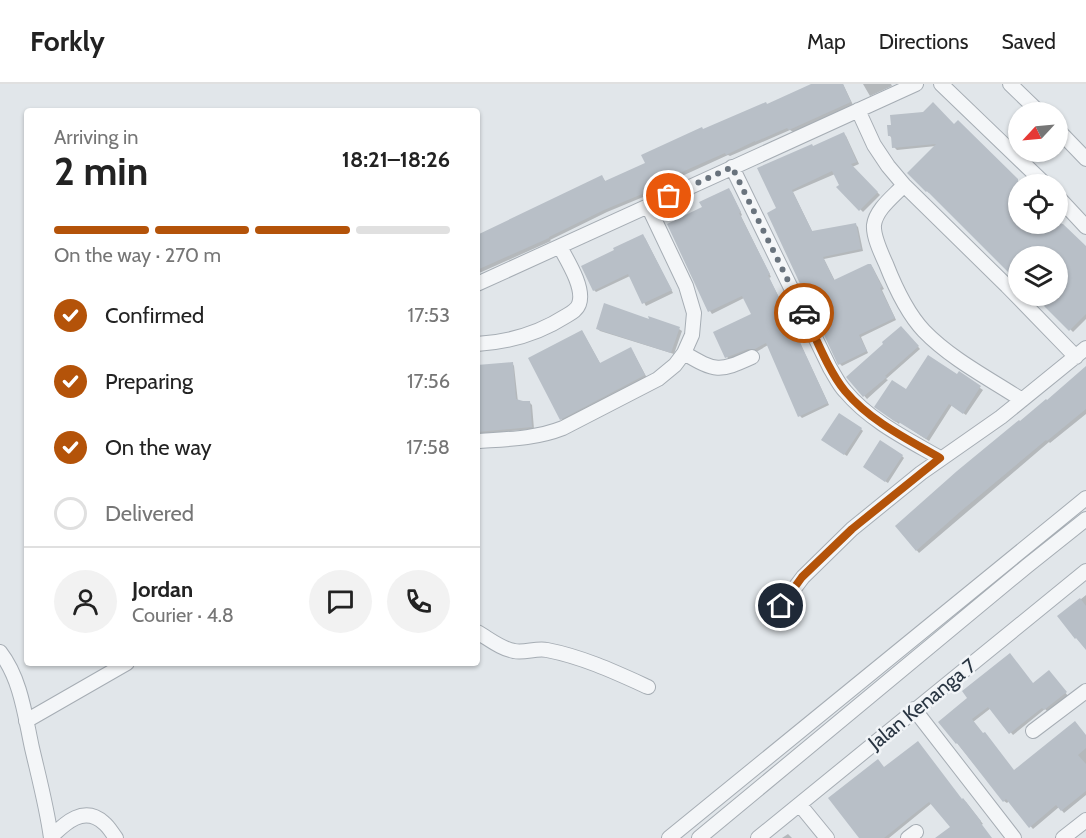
<!DOCTYPE html>
<meta charset="utf-8">
<style>
:root{--surface:#fff;--page:#f2f2f2;--text:#222;--muted:#767676;--line:#e0e0e0;--accent:#b45309}
body{margin:0;font-family:Cabin,sans-serif;background:var(--page);color:var(--text);height:100vh;display:flex;flex-direction:column;font-size:22px;white-space:nowrap}
*{box-sizing:border-box;margin:0}
p{font-size:20px;color:var(--muted)}
.icon{flex:none;width:33px;height:33px;fill:none;stroke:currentColor;stroke-width:2;stroke-linecap:round;stroke-linejoin:round}
.map{position:relative;flex:1;overflow:hidden}
.panel{position:absolute;left:24px;top:24px;width:456px;height:558px;display:flex;flex-direction:column;background:var(--surface);border-radius:6px;box-shadow:0 2px 4px #0004}
.panel>*{flex:none}
.needle{width:39px;rotate:244deg}
.tools{position:absolute;left:1008px;top:18px;display:grid;gap:12px}
.tools a{display:grid;place-items:center;width:60px;height:60px;border-radius:50%;background:var(--surface);box-shadow:0 2px 4px #0004;font-size:30px}
.pin{position:absolute;display:grid;place-items:center;width:51px;height:51px;color:#fff;margin:-26px;border:3px solid #fff;border-radius:50%;box-shadow:0 2px 6px #0007}
.courier{position:absolute;display:grid;place-items:center;width:60px;height:60px;margin:-30px;border:4px solid #b45309;border-radius:50%;background:#fff;color:#222;box-shadow:0 2px 8px #0007}
.headline em{font-style:normal;font-weight:800}
.headline div{display:flex;flex-direction:column-reverse}
.headline{display:flex;align-items:center;justify-content:space-between;height:102px;padding:0 30px}
h1{font-size:39px;font-weight:800;line-height:45px}
.bar{display:grid;grid-template-columns:repeat(4,1fr);gap:9px 6px;align-content:center;height:72px;padding:0 30px}
.bar i{height:8px;border-radius:4px;background:var(--line)}
.bar .on{background:var(--accent)}
.bar p{grid-column:span 4}
.line{display:flex;align-items:center;gap:15px;padding:0 30px;border-top:2px solid var(--line)}
.line div{flex:1}
.round{display:grid;place-items:center;flex:none;width:63px;height:63px;border-radius:32px;background:var(--page)}
ol{padding:0 30px;list-style:none}
li{display:flex;align-items:center;gap:18px;height:66px}
li p{margin-inline-start:auto}
li .icon{padding:6px;border-radius:50%;background:var(--accent);color:#fff;stroke-width:4}
li:last-child{color:var(--muted)}
li i{width:33px;height:33px;border:3px solid var(--line);border-radius:50%}
header{display:flex;align-items:center;gap:36px;box-sizing:border-box;height:84px;padding:0 30px;background:var(--surface);border-bottom:2px solid var(--line)}
header strong{font-size:28px}
nav{display:flex;gap:33px;margin-inline-start:auto;font-size:21px}
.map>svg:first-child{display:block}
.shadow{fill:#0003}
.building{fill:#b8bfc7}
.lines{fill:none;stroke-linecap:round;stroke-linejoin:round}
.minor-casing{stroke:#a6adb4;stroke-width:16}
.minor{stroke:#f4f6f8;stroke-width:14}
.done{stroke:#69737d;stroke-width:6;stroke-dasharray:0 10.8}
.route{stroke:#b45309;stroke-width:8}
.labels{text-anchor:middle;stroke-width:5;stroke-linejoin:round;paint-order:stroke}
.street-label{font-size:20px;fill:#293542;stroke:#f1f4f7}
</style>
<header>
<strong>Forkly</strong>
<nav><a>Map</a><a>Directions</a><a>Saved</a></nav>
</header>
<div class="map">
<svg width="1086" height="754" viewBox="0 0 1086 754">
<rect width="100%" height="100%" fill="#e1e6ea"/>
<!-- shadow -->
<path class="shadow" d="M815 0H843L853 21 793 48 790 46 730 72 728 71 647 108 648 111 607 128 550 156 551 157 477 190V152L602 93 606 98 647 79 704 47 768 22Z
M863 0H891L892 2 870 12Z
M958 38 1021 100H1018V140H1058V136L1086 165V235L1073 248 1037 212H1058V172H1018V196L931 108 929 109 909 89 936 62 897 66 894 63 892 54 889 51 954 42Z
M843 50 846 52 859 80 852 83 880 111 863 128 838 103 840 102 835 90 793 108 813 149 855 140 858 143 863 167 824 175 835 197 871 181 873 184 884 205 882 206 896 236 861 253 868 269 842 282 840 280 778 125 813 64Z
M729 106 731 108 742 131 741 132 771 193 769 194 802 259H800L829 321 802 334 800 332 768 261 758 267H751L729 275 727 273 753 231 744 214 712 230 710 227 704 124Z
M645 154 673 209 646 222 630 192 596 208 594 206Z
M652 237 679 245 682 247 674 270 600 247 597 244Z
M901 244 920 265 886 295 888 296 867 315 848 293 885 260Z
M582 247 601 281 633 268 647 294 563 337 561 335Z
M512 279 514 282 518 318H529L532 321 534 345 479 350 477 351V283Z
M1086 283V330L1050 359 1049 358 919 469 897 442 1020 339 1047 318Z
M959 290 983 306 966 331 952 321 929 357 900 338 899 340 879 325 906 307 957 292Z
M861 345 863 347 847 372 826 358Z
M902 372 904 374 888 399 867 385Z
M1086 511V565L1059 533Z
M1051 591 1068 612 1048 628 1045 625 1013 651 991 624 973 638 1014 688 1086 653V711L1064 729 1059 723 1033 745 1009 717 1007 719 1004 717 940 638 1033 600Z
M885 685 966 718 983 740 981 741 952 743 932 719 889 754H861Z
M788 750 792 754H782Z"/>
<!-- building -->
<path class="building" d="M811 0H843L851 18 789 46 787 44 755 58V57L726 71 725 69 691 84 645 105 647 108 604 126 549 153V154L477 186V151L602 91 605 97 645 79 641 71 702 43 703 45 766 18 767 20Z
M933 18 954 40 958 36 1018 95V140H1063L1086 162V230L1069 247 1034 212H1058V172H1018V198L927 107 926 108 907 89 936 60 892 64 891 52H888L887 41H891L890 31 923 28Z
M844 48 857 78 851 80 878 108 859 127 836 103 839 101 832 87 792 106 812 147 856 139 861 165 823 173 834 196 868 180H871L882 203 880 204 895 234 859 251 867 267 838 281 767 129 776 124 757 84 812 60 813 62Z
M729 104 741 128 739 129 770 190 768 191 800 256H799L828 319 798 333 766 259 755 265H748L725 274 713 248 751 230 742 212 708 228 667 140 702 123 699 118Z
M643 150 672 206 642 220 628 190 593 207 581 182 614 166 613 164Z
M604 219 649 235 648 232 680 243 671 269 596 245Z
M901 242 919 262 885 292 887 293 863 313 846 293 883 260 882 258Z
M582 246 600 279 631 263 645 291 560 336 528 274Z
M928 271 957 290 959 287 981 302 963 330 949 320 926 355 897 337 896 338 894 337 874 323 892 296 906 305Z
M513 278 516 315 523 317H530L532 343 477 348V281Z
M1086 282V325L1047 357 1046 356 961 427 916 467 895 442 957 387 1019 336 1020 337 1046 315 1047 316Z
M839 329 862 344 844 371 821 356Z
M880 356 903 371 885 398 863 383Z
M1080 514 1086 522V566L1076 554 1075 555 1057 532Z
M1010 569 1033 599 1049 586 1067 608 1044 626 1042 624 1009 650 988 623 972 635 983 649 985 648 1014 686 1075 637 1086 651V664L1078 671 1086 680V707L1061 727 1056 721 1029 744 1006 715 1003 718 957 659 956 660 938 638 967 614 962 607Z
M918 657 962 715 963 714 981 737 980 738 992 754H935L950 743 929 718 884 754H859L828 714 878 675 884 683Z"/>
<g class="lines">
<!-- minor casing -->
<g class="minor-casing">
<path id="minor" d="M941 0 1045 100
M1010 0 1039 28
M858 26 874 61 888 82 904 101 1007 202 1076 273
M1058 46 1086 75
M732 83 830 284C835 292 839 301 845 307 870 337 907 355 940 374
M904 101C894 112 876 125 874 141 873 152 881 169 886 180 895 203 907 229 924 247 951 275 990 295 1022 316
M1058 113 1086 143
M477 200 916 0
M477 260C510 258 538 250 566 232 571 229 577 226 579 220 585 204 567 176 560 163
M684 269C716 288 719 288 752 273
M477 357C507 355 535 355 563 344L658 295 675 281 684 269 692 251 694 229 686 202 648 122
M781 522 803 493 852 445 921 389 1001 333 1086 264
M477 548C488 554 501 565 514 567 525 569 536 564 547 566 583 573 615 588 648 603
M0 568C21 595 25 632 32 664 39 694 47 724 51 754
M914 625 1014 754
M26 637 127 579
M1033 647 1086 607
M800 721 827 754
M51 753C65 739 84 721 104 739 109 743 112 749 116 754
M669 754 1086 414
M699 754 1027 482 1086 435
M758 754 1086 487
M908 754 916 748
M1063 754 1086 736"/>
</g>
<!-- minor -->
<use href="#minor" class="minor"/>
</g>
<g class="lines">
<!-- done -->
<path class="done" d="M669 112 732 83 804 229"/>
<!-- route -->
<path class="route" d="M781 522 802 493 852 445 940 374C907 355 870 337 845 307 828 286 816 254 804 229"/>
</g>
<g class="labels">
<!-- street labels -->
<g class="street-label">
<text transform="translate(922 620) rotate(-39)" y="7">Jalan Kenanga 7</text>
</g>
</g>
</svg>
<div class="tools">
<a><svg class="needle" viewBox="-14 -14 28 28"><path d="M0-13l5 13h-10z" fill="#e53935"/><path d="M0 13l5-13h-10z" fill="#767676"/></svg></a>
<a><svg class="icon" aria-label="locate" viewBox="0 0 24 24"><circle cx="12" cy="12" r="6"/><path d="M12 2v4M12 18v4M2 12h4M18 12h4"/></svg></a>
<a><svg class="icon" aria-label="layers" viewBox="0 0 24 24"><path d="M12 4l9 5-9 5-9-5zM3 14l9 5 9-5"/></svg></a>
</div>
<div class="pin" style="left:669px;top:112px;background:#ea580c"><svg class="icon" aria-label="bag" viewBox="0 0 24 24"><path d="M5 8h14l-1 12H6zM9 8a3 3 0 0 1 6 0"/></svg></div>
<div class="pin" style="left:781px;top:522px;background:#1f2937"><svg class="icon" aria-label="home" viewBox="0 0 24 24"><path d="M3 11l9-7 9 7M6 9v11h12V9"/></svg></div>
<div class="courier" style="left:804px;top:229px"><svg class="icon" aria-label="car" viewBox="0 0 24 24"><path d="M5 17H2v-5l4-1 3-4h7l3 4 3 1v5h-3M9 17h6M6 11h13"/><circle cx="7" cy="17" r="2"/><circle cx="17" cy="17" r="2"/></svg></div>
<section class="panel">
<div class="headline"><div><h1>2 min</h1><p>Arriving in</p></div><em>18:21–18:26</em></div>
<div class="bar"><i class="on"></i><i class="on"></i><i class="on"></i><i></i><p>On the way · 270 m</p></div>
<ol>
<li><svg class="icon" aria-label="check" viewBox="0 0 24 24"><path d="M5 12l5 5 9-10"/></svg>Confirmed<p>17:53</p></li>
<li><svg class="icon" aria-label="check" viewBox="0 0 24 24"><path d="M5 12l5 5 9-10"/></svg>Preparing<p>17:56</p></li>
<li><svg class="icon" aria-label="check" viewBox="0 0 24 24"><path d="M5 12l5 5 9-10"/></svg>On the way<p>17:58</p></li>
<li><i></i>Delivered</li>
</ol>
<div class="line" style="height:108px"><a class="round"><svg class="icon" aria-label="person" viewBox="0 0 24 24"><circle cx="12" cy="8" r="4"/><path d="M4 21q1-7 8-7t8 7"/></svg></a><div><b>Jordan</b><p>Courier · 4.8</p></div><a class="round"><svg class="icon" aria-label="chat" viewBox="0 0 24 24"><path d="M4 5h16v11H9l-5 4z"/></svg></a><a class="round"><svg class="icon" aria-label="phone" viewBox="0 0 24 24"><path d="M5 4h4l2 5-3 2q2 4 5 5l2-3 5 2v4C11 20 4 13 5 4z"/></svg></a></div>
</section>
</div>
